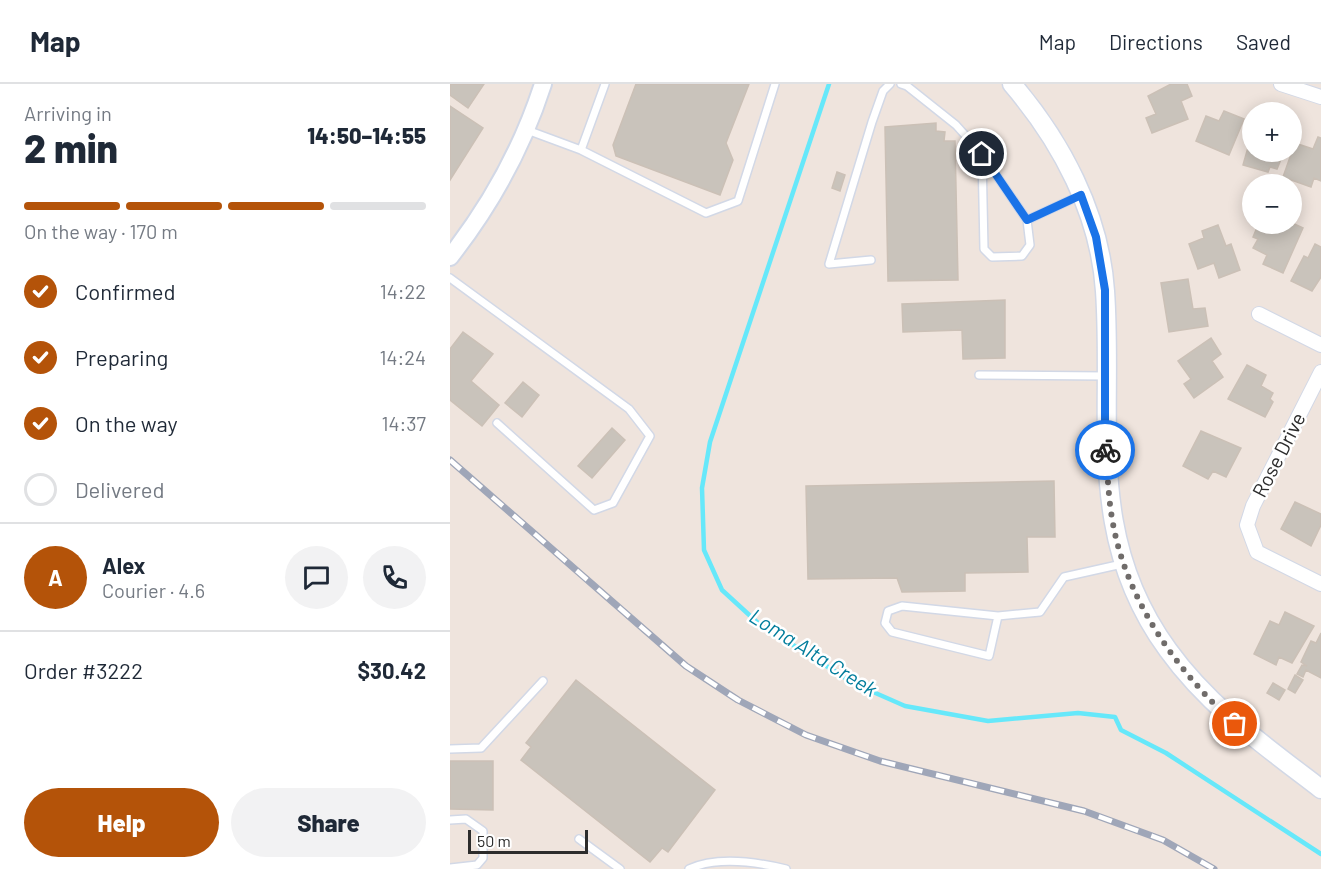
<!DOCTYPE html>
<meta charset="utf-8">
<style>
:root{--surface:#fff;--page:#f2f2f3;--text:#1f2937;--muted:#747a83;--line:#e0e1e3;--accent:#b45309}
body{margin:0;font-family:Barlow,sans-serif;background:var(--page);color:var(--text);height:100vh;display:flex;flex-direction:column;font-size:22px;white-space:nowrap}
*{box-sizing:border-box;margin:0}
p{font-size:20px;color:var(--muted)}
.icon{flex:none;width:33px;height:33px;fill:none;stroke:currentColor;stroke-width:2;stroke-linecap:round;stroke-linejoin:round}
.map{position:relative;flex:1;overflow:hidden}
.side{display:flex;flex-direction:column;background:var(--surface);width:450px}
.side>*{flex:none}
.buttons{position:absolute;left:792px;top:18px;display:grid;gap:12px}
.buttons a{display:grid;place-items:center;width:60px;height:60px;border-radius:50%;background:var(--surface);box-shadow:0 3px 15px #0003;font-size:30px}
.scale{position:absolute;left:18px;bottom:15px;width:120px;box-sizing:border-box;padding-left:6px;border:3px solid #2c2c2c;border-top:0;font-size:16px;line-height:21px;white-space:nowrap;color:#2c2c2c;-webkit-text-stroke:4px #fff;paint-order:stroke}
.pin{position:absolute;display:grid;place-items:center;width:51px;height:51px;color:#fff;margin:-26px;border:3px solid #fff;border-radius:50%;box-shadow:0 2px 6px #0007}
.courier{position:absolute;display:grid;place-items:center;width:60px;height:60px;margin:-30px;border:4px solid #1a73e8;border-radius:50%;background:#fff;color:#222;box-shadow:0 2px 8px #0007}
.summary em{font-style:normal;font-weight:800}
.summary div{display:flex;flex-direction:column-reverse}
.summary{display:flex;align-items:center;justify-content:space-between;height:102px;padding:0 24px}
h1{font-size:39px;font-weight:800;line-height:45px}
.bar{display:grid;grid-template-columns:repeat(4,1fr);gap:9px 6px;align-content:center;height:72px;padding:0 24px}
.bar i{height:8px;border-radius:4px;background:var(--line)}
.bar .current{background:var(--accent)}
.bar p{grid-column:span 4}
.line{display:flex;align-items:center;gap:15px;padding:0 24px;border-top:2px solid var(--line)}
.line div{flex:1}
.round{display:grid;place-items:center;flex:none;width:63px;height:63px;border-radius:32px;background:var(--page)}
ol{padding:0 24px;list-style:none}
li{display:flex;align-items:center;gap:18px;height:66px}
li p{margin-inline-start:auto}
li .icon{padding:6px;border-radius:50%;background:var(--accent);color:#fff;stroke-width:4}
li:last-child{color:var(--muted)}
li i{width:33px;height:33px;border:3px solid var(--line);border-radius:50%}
.action{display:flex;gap:12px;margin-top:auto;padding:12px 24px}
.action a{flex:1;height:69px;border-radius:36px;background:var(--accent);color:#fff;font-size:24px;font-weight:800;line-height:69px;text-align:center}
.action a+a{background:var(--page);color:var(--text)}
header{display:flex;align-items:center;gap:36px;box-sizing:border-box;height:84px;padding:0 30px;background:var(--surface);border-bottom:2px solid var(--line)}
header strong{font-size:28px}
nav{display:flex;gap:33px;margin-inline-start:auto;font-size:21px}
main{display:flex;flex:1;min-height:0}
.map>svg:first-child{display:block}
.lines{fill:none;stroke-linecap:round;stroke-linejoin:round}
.stream{stroke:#66e8fa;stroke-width:4.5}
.building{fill:#c9c3bb;stroke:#cbc0b6;stroke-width:1.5}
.service-casing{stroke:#d2d8e6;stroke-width:10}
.minor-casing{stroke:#d2d8e6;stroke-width:16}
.tertiary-casing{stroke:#d2d8e6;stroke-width:20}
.secondary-casing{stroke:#d2d8e6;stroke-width:21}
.service{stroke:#fff;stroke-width:7}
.minor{stroke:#fff;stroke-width:14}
.tertiary{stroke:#fff;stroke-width:16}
.secondary{stroke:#fff;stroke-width:18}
.rail-casing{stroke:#9fa6b8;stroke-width:7}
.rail{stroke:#fff;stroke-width:4.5;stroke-dasharray:14;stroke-linecap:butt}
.done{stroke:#706c6a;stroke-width:6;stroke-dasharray:0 10.8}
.route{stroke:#1a73e8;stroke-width:8}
.labels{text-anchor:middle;stroke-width:5;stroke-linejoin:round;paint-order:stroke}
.street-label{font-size:20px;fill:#2c2c2c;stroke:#fff}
.water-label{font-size:21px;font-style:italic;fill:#027d9c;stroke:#fff}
</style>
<header>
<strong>Map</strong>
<nav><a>Map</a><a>Directions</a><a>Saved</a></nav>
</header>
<main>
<section class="side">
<div class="summary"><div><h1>2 min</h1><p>Arriving in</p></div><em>14:50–14:55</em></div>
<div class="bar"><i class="current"></i><i class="current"></i><i class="current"></i><i></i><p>On the way · 170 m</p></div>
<ol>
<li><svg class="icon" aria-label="check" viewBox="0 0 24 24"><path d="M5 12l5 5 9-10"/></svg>Confirmed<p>14:22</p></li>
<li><svg class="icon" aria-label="check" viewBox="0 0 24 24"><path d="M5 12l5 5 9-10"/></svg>Preparing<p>14:24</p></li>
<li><svg class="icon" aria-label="check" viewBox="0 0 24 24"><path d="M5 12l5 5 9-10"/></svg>On the way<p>14:37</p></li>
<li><i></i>Delivered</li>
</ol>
<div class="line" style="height:108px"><b class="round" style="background:var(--accent);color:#fff">A</b><div><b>Alex</b><p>Courier · 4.6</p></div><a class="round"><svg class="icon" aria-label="chat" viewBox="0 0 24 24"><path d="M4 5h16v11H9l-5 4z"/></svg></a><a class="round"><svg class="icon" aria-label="phone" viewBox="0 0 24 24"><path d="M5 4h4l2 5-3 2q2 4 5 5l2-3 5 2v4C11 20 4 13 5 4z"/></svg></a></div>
<div class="line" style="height:78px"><div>Order #3222</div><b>$30.42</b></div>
<div class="action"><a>Help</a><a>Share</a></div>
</section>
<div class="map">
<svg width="871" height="785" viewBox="0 0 871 785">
<rect width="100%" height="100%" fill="#efe4dd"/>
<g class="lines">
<!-- stream -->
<path class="stream" d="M379 0 260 358 252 404 254 466 272 506 308 539 405 600 455 622 538 637 628 629 665 633 671 646 716 669 871 770"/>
</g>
<!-- building -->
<path class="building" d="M0 0H34L18 24 0 11Z
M186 0H299L276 59 283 76 270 111 166 72 163 61Z
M721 0H737L742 12 731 17 738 35 702 49 696 34 706 30 698 12Z
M0 22 33 44 0 96Z
M774 27 794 35 779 71 746 57 756 32 769 37Z
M802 36V68H834L827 85 820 83 818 88 793 81 799 60 795 58Z
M486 39V47L495 48 494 57H505L508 196 438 197 435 43Z
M868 53 871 54V97L864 94 861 103 833 93 845 59 863 65Z
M387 88 395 91 390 107 382 104Z
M842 139 853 144 833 189 813 180 817 171 803 164 808 155 803 153 808 141 812 144 814 140 829 147 832 140Z
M768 141 776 162 781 160 790 186 769 194 764 179 748 185 739 160 754 154 752 147Z
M865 160 871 163V193L862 207 841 197 854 172 858 174Z
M738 195 743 225 755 224 758 242 719 248 711 199Z
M555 216V274L513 275 512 246 453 248 452 220Z
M13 248 43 270 21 297 49 321 32 342 0 316V265Z
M761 254 771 270 762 277 773 293 744 314 734 300 741 295 728 277Z
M797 281 816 291 811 302 823 309 820 315 823 318 815 333 778 315Z
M73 298 89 311 72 333 55 319Z
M162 344 175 356 142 394 128 382Z
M751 347 791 364 776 393 763 387 758 395 733 382Z
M604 397 605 453H577L578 488 515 489V507L452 508 447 494 358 495 356 402Z
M845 418 871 430V441L861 462 831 445Z
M835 528 864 542 842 579 829 573 826 581 804 570 820 537 829 541Z
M871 549V594L856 586 853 593 847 590 852 581 857 582 851 578 861 557 866 559Z
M845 591 853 596 845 609 838 605Z
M126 596 265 706 218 768 212 764 200 778 71 676 81 663 76 659Z
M823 599 835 606 829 616 817 609Z
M0 677H43V726L0 725Z"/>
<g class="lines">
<!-- service casing -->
<g class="service-casing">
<path id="service" d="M451 0 457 2 506 41 532 70 577 136 631 111
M77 46 131 66 256 129 288 117 325 0
M131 66 155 0
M532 70 534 165 542 173 572 172 580 161 577 136
M421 176 379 180 422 38 433 7 440 0
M0 194 179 325 200 352 163 419 144 426 47 339
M529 291 655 292
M548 532 539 572 442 548 435 539 438 527 452 522 548 532 590 528 614 493 672 480
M0 665 31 664 93 597
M0 736 16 735 33 747V774L27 781 0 784
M129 755 170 785
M239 785C267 772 307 778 336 785"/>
</g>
<!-- minor casing -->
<g class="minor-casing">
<path id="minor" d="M831 0 871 13
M809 230 871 261
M871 288 803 422 797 441 807 468 871 500"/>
</g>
<!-- tertiary casing -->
<g class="tertiary-casing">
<path id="tertiary" d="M0 173C40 122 73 62 93 0"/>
</g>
<!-- secondary casing -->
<g class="secondary-casing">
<path id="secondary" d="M562 0C611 57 650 130 655 207 664 336 634 451 718 566 759 623 815 662 871 705"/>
</g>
<!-- service -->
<use href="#service" class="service"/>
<!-- minor -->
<use href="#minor" class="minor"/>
<!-- tertiary -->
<use href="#tertiary" class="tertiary"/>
<!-- secondary -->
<use href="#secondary" class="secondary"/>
<!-- rail casing -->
<g class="rail-casing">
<path id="rail" d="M0 376 236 582 288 616 356 651 430 677 634 727 713 756 764 785"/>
</g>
<!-- rail -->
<use href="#rail" class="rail"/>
</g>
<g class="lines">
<!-- done -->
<path class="done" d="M655 366C658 388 658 412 662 434 675 515 726 586 785 640"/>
<!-- route -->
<path class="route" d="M532 70 577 136 631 111 646 153 655 206V366"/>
</g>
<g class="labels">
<!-- street labels -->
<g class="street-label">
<text transform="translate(829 371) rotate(-63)" y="7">Rose Drive</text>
</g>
<!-- water labels -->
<g class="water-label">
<text transform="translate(363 569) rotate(32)" y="7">Loma Alta Creek</text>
</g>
</g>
</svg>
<div class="buttons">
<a>+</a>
<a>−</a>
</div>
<div class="scale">50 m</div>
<div class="pin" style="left:785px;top:640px;background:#ea580c"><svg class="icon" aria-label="bag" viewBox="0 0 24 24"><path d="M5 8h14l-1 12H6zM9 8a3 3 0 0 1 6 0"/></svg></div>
<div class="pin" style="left:532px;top:70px;background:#1f2937"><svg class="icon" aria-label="home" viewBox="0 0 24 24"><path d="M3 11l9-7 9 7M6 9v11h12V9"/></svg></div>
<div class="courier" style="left:655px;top:366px"><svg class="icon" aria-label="bike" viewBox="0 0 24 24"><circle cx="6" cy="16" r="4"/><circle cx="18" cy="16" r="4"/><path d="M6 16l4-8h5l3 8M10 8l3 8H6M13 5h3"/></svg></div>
</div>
</main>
